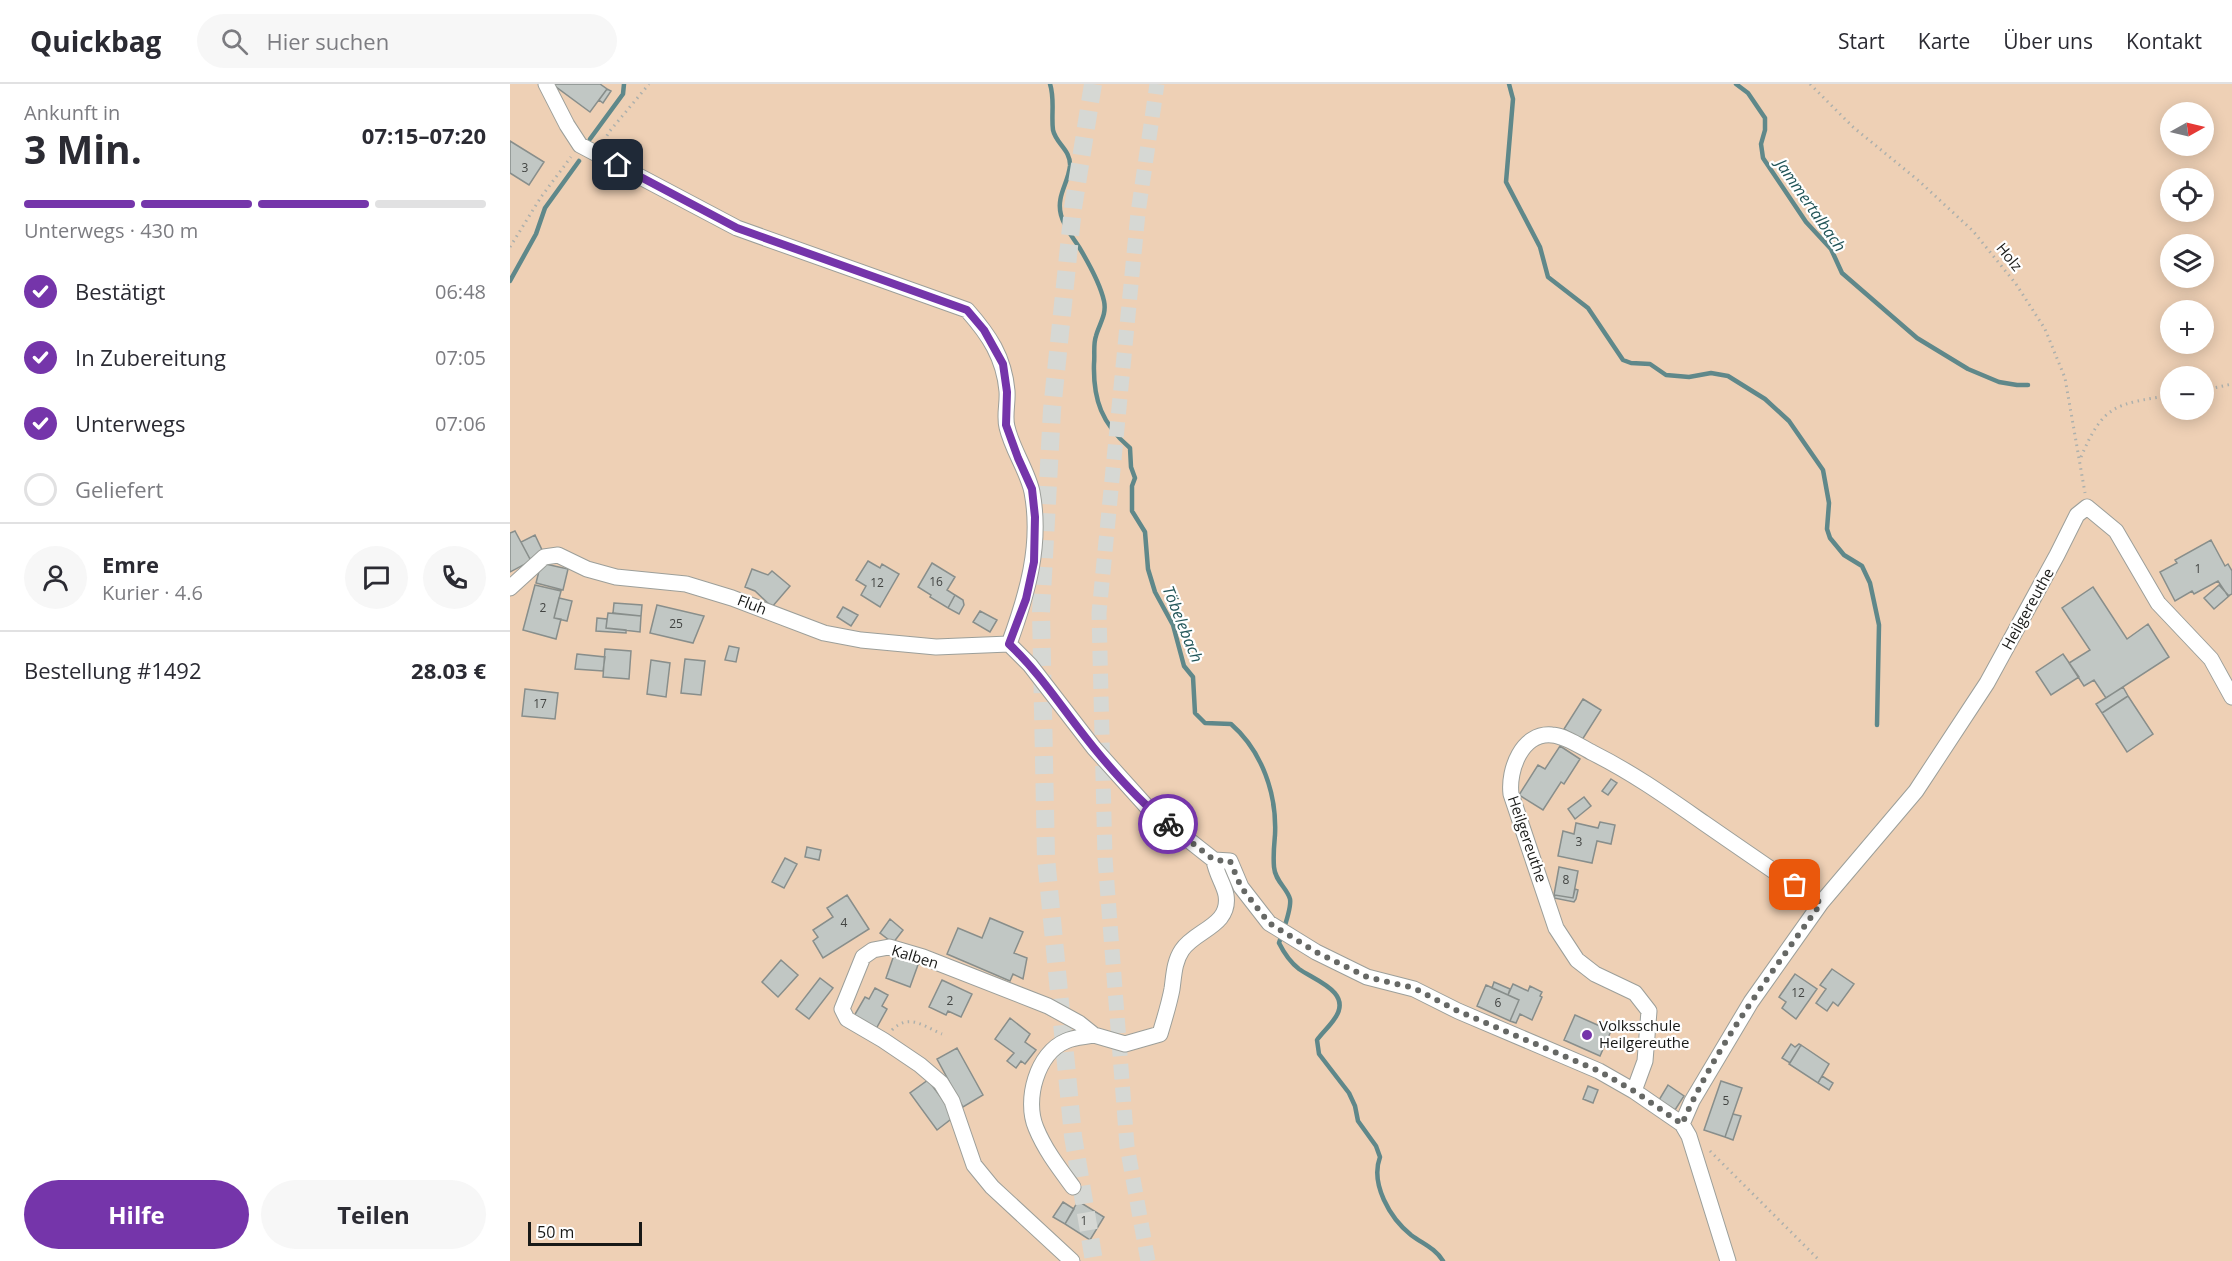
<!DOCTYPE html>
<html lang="de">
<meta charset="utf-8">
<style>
:root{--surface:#fff;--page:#f7f7f7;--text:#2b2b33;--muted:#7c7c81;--line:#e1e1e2;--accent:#7535aa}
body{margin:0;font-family:"Open Sans",sans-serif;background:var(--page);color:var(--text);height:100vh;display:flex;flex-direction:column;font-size:22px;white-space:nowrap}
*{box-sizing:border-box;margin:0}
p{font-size:20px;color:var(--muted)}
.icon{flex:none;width:33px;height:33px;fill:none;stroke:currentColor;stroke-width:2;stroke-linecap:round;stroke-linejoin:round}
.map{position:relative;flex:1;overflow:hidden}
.side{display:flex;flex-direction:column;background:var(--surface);width:510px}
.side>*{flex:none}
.needle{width:39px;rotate:82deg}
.tools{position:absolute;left:1650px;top:18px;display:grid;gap:12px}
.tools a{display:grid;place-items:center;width:54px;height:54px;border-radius:50%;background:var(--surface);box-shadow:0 3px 15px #0003;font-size:30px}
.scale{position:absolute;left:18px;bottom:15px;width:114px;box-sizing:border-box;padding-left:6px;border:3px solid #181917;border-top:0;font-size:16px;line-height:21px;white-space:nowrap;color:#181917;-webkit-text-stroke:4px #fff;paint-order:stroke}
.pin{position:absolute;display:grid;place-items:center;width:51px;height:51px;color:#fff;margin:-26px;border-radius:12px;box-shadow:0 3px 9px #0006}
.courier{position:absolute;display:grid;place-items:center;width:60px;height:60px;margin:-30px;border:4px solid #7535aa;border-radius:50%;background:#fff;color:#222;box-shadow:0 2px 8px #0007}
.overview em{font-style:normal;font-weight:700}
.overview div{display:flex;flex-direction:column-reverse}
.overview{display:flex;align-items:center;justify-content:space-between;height:102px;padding:0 24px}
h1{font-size:39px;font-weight:700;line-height:45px}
.bar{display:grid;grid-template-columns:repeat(4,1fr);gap:9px 6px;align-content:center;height:72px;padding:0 24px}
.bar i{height:8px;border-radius:4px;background:var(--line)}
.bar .current{background:var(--accent)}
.bar p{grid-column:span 4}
.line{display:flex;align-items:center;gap:15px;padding:0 24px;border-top:2px solid var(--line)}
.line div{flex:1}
.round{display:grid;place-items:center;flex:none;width:63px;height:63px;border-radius:32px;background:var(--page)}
ol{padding:0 24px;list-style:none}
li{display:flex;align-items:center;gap:18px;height:66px}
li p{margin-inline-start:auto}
li .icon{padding:6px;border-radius:50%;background:var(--accent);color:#fff;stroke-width:4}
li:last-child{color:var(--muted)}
li i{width:33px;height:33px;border:3px solid var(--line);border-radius:50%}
.primary-button{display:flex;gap:12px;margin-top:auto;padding:12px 24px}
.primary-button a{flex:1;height:69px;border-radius:36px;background:var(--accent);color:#fff;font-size:24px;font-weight:700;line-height:69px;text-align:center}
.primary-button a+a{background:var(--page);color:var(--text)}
header{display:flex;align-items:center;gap:36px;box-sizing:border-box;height:84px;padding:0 30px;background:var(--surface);border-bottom:2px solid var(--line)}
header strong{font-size:28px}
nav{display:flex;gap:33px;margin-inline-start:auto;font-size:21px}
.search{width:420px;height:54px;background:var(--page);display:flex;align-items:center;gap:15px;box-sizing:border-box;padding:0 21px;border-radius:33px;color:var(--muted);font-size:22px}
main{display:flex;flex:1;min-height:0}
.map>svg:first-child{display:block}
.green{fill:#eed0b5;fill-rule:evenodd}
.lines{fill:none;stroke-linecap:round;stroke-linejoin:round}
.stream{stroke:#5f888a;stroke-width:4.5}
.building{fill:#c1c7c4;stroke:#888e8b;stroke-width:1.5}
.minor-tunnel{stroke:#d6d8d4;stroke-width:15;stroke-dasharray:15 8;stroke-linecap:butt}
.major-tunnel{stroke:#d6d8d4;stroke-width:18;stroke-dasharray:18 9;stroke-linecap:butt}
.minor-casing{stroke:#9c9f9a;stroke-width:17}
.path{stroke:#adb0ac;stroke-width:3;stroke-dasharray:1.5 4.5;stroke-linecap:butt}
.minor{stroke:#fff;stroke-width:15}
.done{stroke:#666865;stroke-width:6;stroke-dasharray:0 10.8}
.route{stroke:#7535aa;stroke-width:8}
.poi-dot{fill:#7535aa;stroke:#fff;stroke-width:2}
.labels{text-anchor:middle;stroke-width:4.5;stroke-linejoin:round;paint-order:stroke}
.number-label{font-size:12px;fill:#424442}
.street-label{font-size:15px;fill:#181917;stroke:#fff}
.poi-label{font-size:15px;fill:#181917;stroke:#fff;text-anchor:start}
.water-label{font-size:16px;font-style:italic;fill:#225558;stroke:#fff}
</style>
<header>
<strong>Quickbag</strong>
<div class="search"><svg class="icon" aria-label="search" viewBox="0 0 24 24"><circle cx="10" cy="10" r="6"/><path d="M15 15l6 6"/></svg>Hier suchen</div>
<nav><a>Start</a><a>Karte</a><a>Über uns</a><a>Kontakt</a></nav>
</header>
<main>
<section class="side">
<div class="overview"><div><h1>3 Min.</h1><p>Ankunft in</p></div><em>07:15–07:20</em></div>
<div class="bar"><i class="current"></i><i class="current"></i><i class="current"></i><i></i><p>Unterwegs · 430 m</p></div>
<ol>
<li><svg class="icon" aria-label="check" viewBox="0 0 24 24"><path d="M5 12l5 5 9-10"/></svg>Bestätigt<p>06:48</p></li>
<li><svg class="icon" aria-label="check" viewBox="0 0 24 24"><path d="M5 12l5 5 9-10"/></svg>In Zubereitung<p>07:05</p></li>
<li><svg class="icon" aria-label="check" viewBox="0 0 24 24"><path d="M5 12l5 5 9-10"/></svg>Unterwegs<p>07:06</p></li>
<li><i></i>Geliefert</li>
</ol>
<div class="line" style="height:108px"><a class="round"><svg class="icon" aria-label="person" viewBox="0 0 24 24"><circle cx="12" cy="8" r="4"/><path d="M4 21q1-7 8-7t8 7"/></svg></a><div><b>Emre</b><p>Kurier · 4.6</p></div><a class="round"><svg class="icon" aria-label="chat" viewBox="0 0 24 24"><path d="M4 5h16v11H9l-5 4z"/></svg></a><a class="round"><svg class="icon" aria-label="phone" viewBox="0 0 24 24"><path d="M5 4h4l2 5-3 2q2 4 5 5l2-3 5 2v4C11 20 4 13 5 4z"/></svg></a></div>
<div class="line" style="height:78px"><div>Bestellung #1492</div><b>28.03 €</b></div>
<div class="primary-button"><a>Hilfe</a><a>Teilen</a></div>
</section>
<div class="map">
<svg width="1722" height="1177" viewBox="0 0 1722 1177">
<rect width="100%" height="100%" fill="#f7faf5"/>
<!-- green -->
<path class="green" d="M0 0H1722V1177H0ZM1660 28H1694V62H1660ZM1660 94H1694V128H1660ZM1660 160H1694V194H1660ZM1660 226H1694V260H1660ZM1660 292H1694V326H1660Z"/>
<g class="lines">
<!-- stream -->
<path class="stream" d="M540 0C545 15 541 31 543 46 546 60 561 66 560 82 558 100 546 112 551 131 554 143 562 152 569 163 578 178 590 199 594 217 597 231 589 240 586 252 583 260 585 271 584 280 583 316 592 340 620 364L621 383 625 394 622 402V427L635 448 638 485 645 508 663 541 674 582 683 593 685 629 695 639 721 640C752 667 767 710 765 751 764 762 763 771 764 783 765 797 777 804 780 815 782 825 772 849 769 859 774 869 780 878 789 885 804 896 843 908 825 934 820 942 813 948 807 956L809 970 839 1009 845 1022 848 1037 866 1062 870 1073C860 1100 880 1134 901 1151 913 1160 925 1164 933 1177
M999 0 1003 15 996 98 1030 163 1038 193 1078 224 1113 276 1121 279 1140 280 1156 291 1179 293 1201 289 1218 292 1255 315 1279 337 1313 386 1319 419 1317 445 1320 454 1334 471 1352 482 1360 499 1369 541 1367 641
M1226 0 1238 9 1255 34V46L1251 60 1253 74 1296 138 1321 165 1332 189 1407 254 1458 285 1489 298 1507 301H1518
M80 55 113 10 114 0
M0 197 26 150 35 124 69 77"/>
</g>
<!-- building -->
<path class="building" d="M42 0H90L97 5 80 28Z
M97 5 101 7 93 19 89 16Z
M0 57 34 78 19 101 0 89Z
M92 80 109 88 102 101 85 93Z
M5 447 21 477 0 488V449Z
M25 451 33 468 20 475 11 458Z
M1701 456 1715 482 1718 480 1722 487V510L1718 512 1708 497 1684 510 1682 507 1665 517 1650 488 1667 479 1665 476Z
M358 477 370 484 372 480 389 490 370 523 351 511 356 502 346 496Z
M31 479 58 485 53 506 26 499Z
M422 479 445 493 437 506 445 511 438 524 420 513 421 511 408 503Z
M242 485 258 491 262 487 280 502 262 523 245 507 235 503Z
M25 501 51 507 44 534 51 535 46 555 13 546Z
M1709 501 1719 512 1704 525 1694 514Z
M1583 503 1617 555 1638 540 1659 573 1596 614 1584 596 1574 602 1559 579 1580 566 1552 524Z
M445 511 453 516 454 521 449 530 438 524Z
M49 514 62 517 57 537 44 534Z
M104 519 132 521 131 532 103 529Z
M147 521 194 532 183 559 140 549Z
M333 523 348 531 341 542 327 533Z
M470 527 487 536 480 548 463 538Z
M98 529 131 532 130 548 96 544Z
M87 534 97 535 96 544 116 546V549L86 547Z
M219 562 229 564 226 578 215 576Z
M95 565 121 567 119 595 93 593Z
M67 570 95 573 93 587 65 585Z
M1553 570 1569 593 1541 611 1526 588Z
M175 575 195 577 191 611 171 609Z
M141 576 160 579 156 613 137 610Z
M1613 603 1618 612 1592 629 1586 620Z
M15 605 48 609 45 635 12 632Z
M1618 612 1643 650 1617 668 1592 629Z
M1073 615 1091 626 1072 656 1054 645Z
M1050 662 1070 675 1054 700 1051 698 1033 726 1009 711 1028 681 1035 685Z
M1101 695 1107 699 1098 711 1092 707Z
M1074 713 1081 722 1065 735 1058 725Z
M1090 738 1105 741 1101 760 1087 757 1082 779 1048 772 1053 747 1064 750 1066 739 1088 744Z
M297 763 311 766 309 776 295 773Z
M275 774 287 780 274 804 262 798Z
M1049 783 1068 787 1063 814 1044 811Z
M1065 805 1068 806 1066 815 1064 818 1044 814 1045 811 1063 814Z
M337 811 359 845 313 874 303 857 308 853 303 846 323 833 317 824Z
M480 834 513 848 504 869 517 874 513 895 503 890 500 897 437 870 448 844 472 854Z
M380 835 393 846 383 859 370 849Z
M384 871 409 878 400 903 376 894Z
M271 876 288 891 268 913 252 898Z
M1322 885 1344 900 1328 922 1323 918 1317 927 1306 919 1316 905 1310 901Z
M1285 890 1307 905 1286 935 1272 924 1276 918 1269 913Z
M310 894 323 904 299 935 286 925Z
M432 896 462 910 451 933 438 927 436 931 419 923Z
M984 898 1000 905 998 911 982 904Z
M1003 900 1018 907 1020 902 1032 908 1030 912 1032 913 1022 936 1010 930 1006 939 1000 937 1009 916 998 911Z
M976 901 1009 916 1000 937 967 922Z
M365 904 378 911 372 922 377 925 366 945 344 932 355 913 359 915Z
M1065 931 1101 947 1090 972 1054 956Z
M500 934 520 950 515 958 526 966 515 980 511 977 506 984 497 977 504 969 485 955Z
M1281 960 1285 963 1289 960 1291 961 1280 979 1272 974Z
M1291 961 1319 980 1308 999 1279 980Z
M447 964 473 1011 453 1023 427 975Z
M1312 992 1323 999 1319 1006 1308 999Z
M418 996 445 1032 427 1046 400 1009Z
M1211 997 1232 1004 1215 1053 1194 1046Z
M1158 1001 1174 1012 1165 1026 1149 1016Z
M1078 1002 1088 1006 1083 1019 1073 1015Z
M1223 1030 1231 1032 1223 1056 1215 1053Z
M568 1117 594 1133 580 1156 555 1140Z
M553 1118 564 1125 555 1140 543 1133Z"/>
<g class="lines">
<!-- minor-tunnel -->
<path class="minor-tunnel" d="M638 1177 617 1062 595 774 589 529 628 129 647 0"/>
<!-- major-tunnel -->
<path class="major-tunnel" d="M583 0 563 124 542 326 531 528 536 774 563 1052 584 1177"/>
<!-- minor casing -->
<g class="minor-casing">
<path id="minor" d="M36 0 57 41 70 61 227 144 457 226C479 251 494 273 497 307 498 319 494 332 497 343 502 365 518 388 522 408 532 461 517 511 499 560
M0 504 34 473 48 471 77 485 106 493 176 500 222 514 314 549 351 556 426 563 499 560
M499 560 520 581 584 664 638 724 704 776 720 777 731 803 759 839 806 868 857 893 904 905 948 927 1089 987 1124 1007 1172 1040 1179 1052 1218 1177
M1124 1007 1135 977 1139 927 1125 909 1085 890 1067 876 1046 844 1001 710C998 686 1012 648 1042 651 1056 652 1071 663 1083 669 1123 689 1158 714 1194 739 1233 766 1272 793 1311 819
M1172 1040 1182 1017 1241 918 1311 819 1406 707 1477 599 1547 471 1567 431 1577 423 1606 447 1648 519 1701 575 1722 613
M563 1103C549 1084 535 1066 526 1044 514 1016 527 969 556 957 564 953 575 953 584 951
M562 1177 482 1103 464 1081 442 1017 431 999 410 981 373 956 337 935 332 925 353 873 363 866 379 863 413 873 538 922 569 939 584 951 615 960 650 950C654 936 659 921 662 905 664 891 664 878 672 866 685 846 721 842 716 811 714 800 706 790 704 776"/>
</g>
<!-- path -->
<path class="path" d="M1300 0 1343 43 1409 97 1463 147 1506 200 1535 245 1555 294 1575 409
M94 57 99 48 139 0
M0 163 31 113 61 73
M1694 306 1722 300
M1571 373C1594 319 1606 321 1660 311
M382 946C399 929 413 942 432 950
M1200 1067 1310 1177"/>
<!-- minor -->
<use href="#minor" class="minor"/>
</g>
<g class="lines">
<!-- done -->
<path class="done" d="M658 740 704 776 720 777 731 803 759 839 806 868 857 893 904 904 948 927 1089 987 1124 1007 1172 1040C1207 960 1261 890 1311 819L1285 801"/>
<!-- route -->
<path class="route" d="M108 81 227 144 457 226 474 246 493 280 497 308 496 341 508 374 522 405 525 433 524 478 516 515 499 560C532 591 555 629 584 664 606 691 630 718 658 740"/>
</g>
<!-- markers -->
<circle class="poi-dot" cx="1077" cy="951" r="6"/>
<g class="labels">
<!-- number labels -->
<g class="number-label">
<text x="15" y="88">3</text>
<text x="1688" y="489">1</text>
<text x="426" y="502">16</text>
<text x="367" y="503">12</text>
<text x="33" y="528">2</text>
<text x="166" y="544">25</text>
<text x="30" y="624">17</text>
<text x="1069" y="762">3</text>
<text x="1056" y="800">8</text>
<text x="334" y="843">4</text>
<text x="1288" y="913">12</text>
<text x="440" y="921">2</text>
<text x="988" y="923">6</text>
<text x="1216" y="1021">5</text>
<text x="574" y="1141">1</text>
</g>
<!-- street labels -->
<g class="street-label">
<text transform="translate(1499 173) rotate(51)" y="5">Holz</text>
<text transform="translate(242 521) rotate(21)" y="5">Fluh</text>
<text transform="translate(1518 525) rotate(-61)" y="5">Heilgereuthe</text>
<text transform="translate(1017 755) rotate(71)" y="5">Heilgereuthe</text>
<text transform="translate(405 873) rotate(17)" y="5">Kalben</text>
</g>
<!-- poi labels -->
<g class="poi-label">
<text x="1089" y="947">Volksschule<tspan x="1089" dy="17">Heilgereuthe</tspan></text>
</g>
<!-- water labels -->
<g class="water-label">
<text transform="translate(1301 121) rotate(55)" y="6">Jammertalbach</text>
<text transform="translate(673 540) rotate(68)" y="6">Töbelebach</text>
</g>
</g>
</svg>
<div class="tools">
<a><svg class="needle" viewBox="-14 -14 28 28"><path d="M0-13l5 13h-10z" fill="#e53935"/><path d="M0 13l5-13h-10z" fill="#7c7c81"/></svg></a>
<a><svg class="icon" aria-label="locate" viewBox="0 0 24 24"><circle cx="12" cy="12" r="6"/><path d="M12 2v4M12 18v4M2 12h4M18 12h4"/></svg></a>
<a><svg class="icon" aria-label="layers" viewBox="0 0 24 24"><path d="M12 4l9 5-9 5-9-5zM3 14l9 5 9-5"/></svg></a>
<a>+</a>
<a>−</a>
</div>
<div class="scale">50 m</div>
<div class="pin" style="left:1285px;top:801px;background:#ea580c"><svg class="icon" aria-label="bag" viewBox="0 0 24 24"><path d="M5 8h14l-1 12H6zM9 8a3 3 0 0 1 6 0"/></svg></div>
<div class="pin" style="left:108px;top:81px;background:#1f2937"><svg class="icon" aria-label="home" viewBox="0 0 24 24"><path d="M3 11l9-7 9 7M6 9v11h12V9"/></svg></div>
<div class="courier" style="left:658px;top:740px"><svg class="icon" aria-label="bike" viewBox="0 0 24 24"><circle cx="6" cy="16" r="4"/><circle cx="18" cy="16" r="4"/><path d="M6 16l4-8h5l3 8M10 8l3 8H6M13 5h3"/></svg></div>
</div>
</main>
